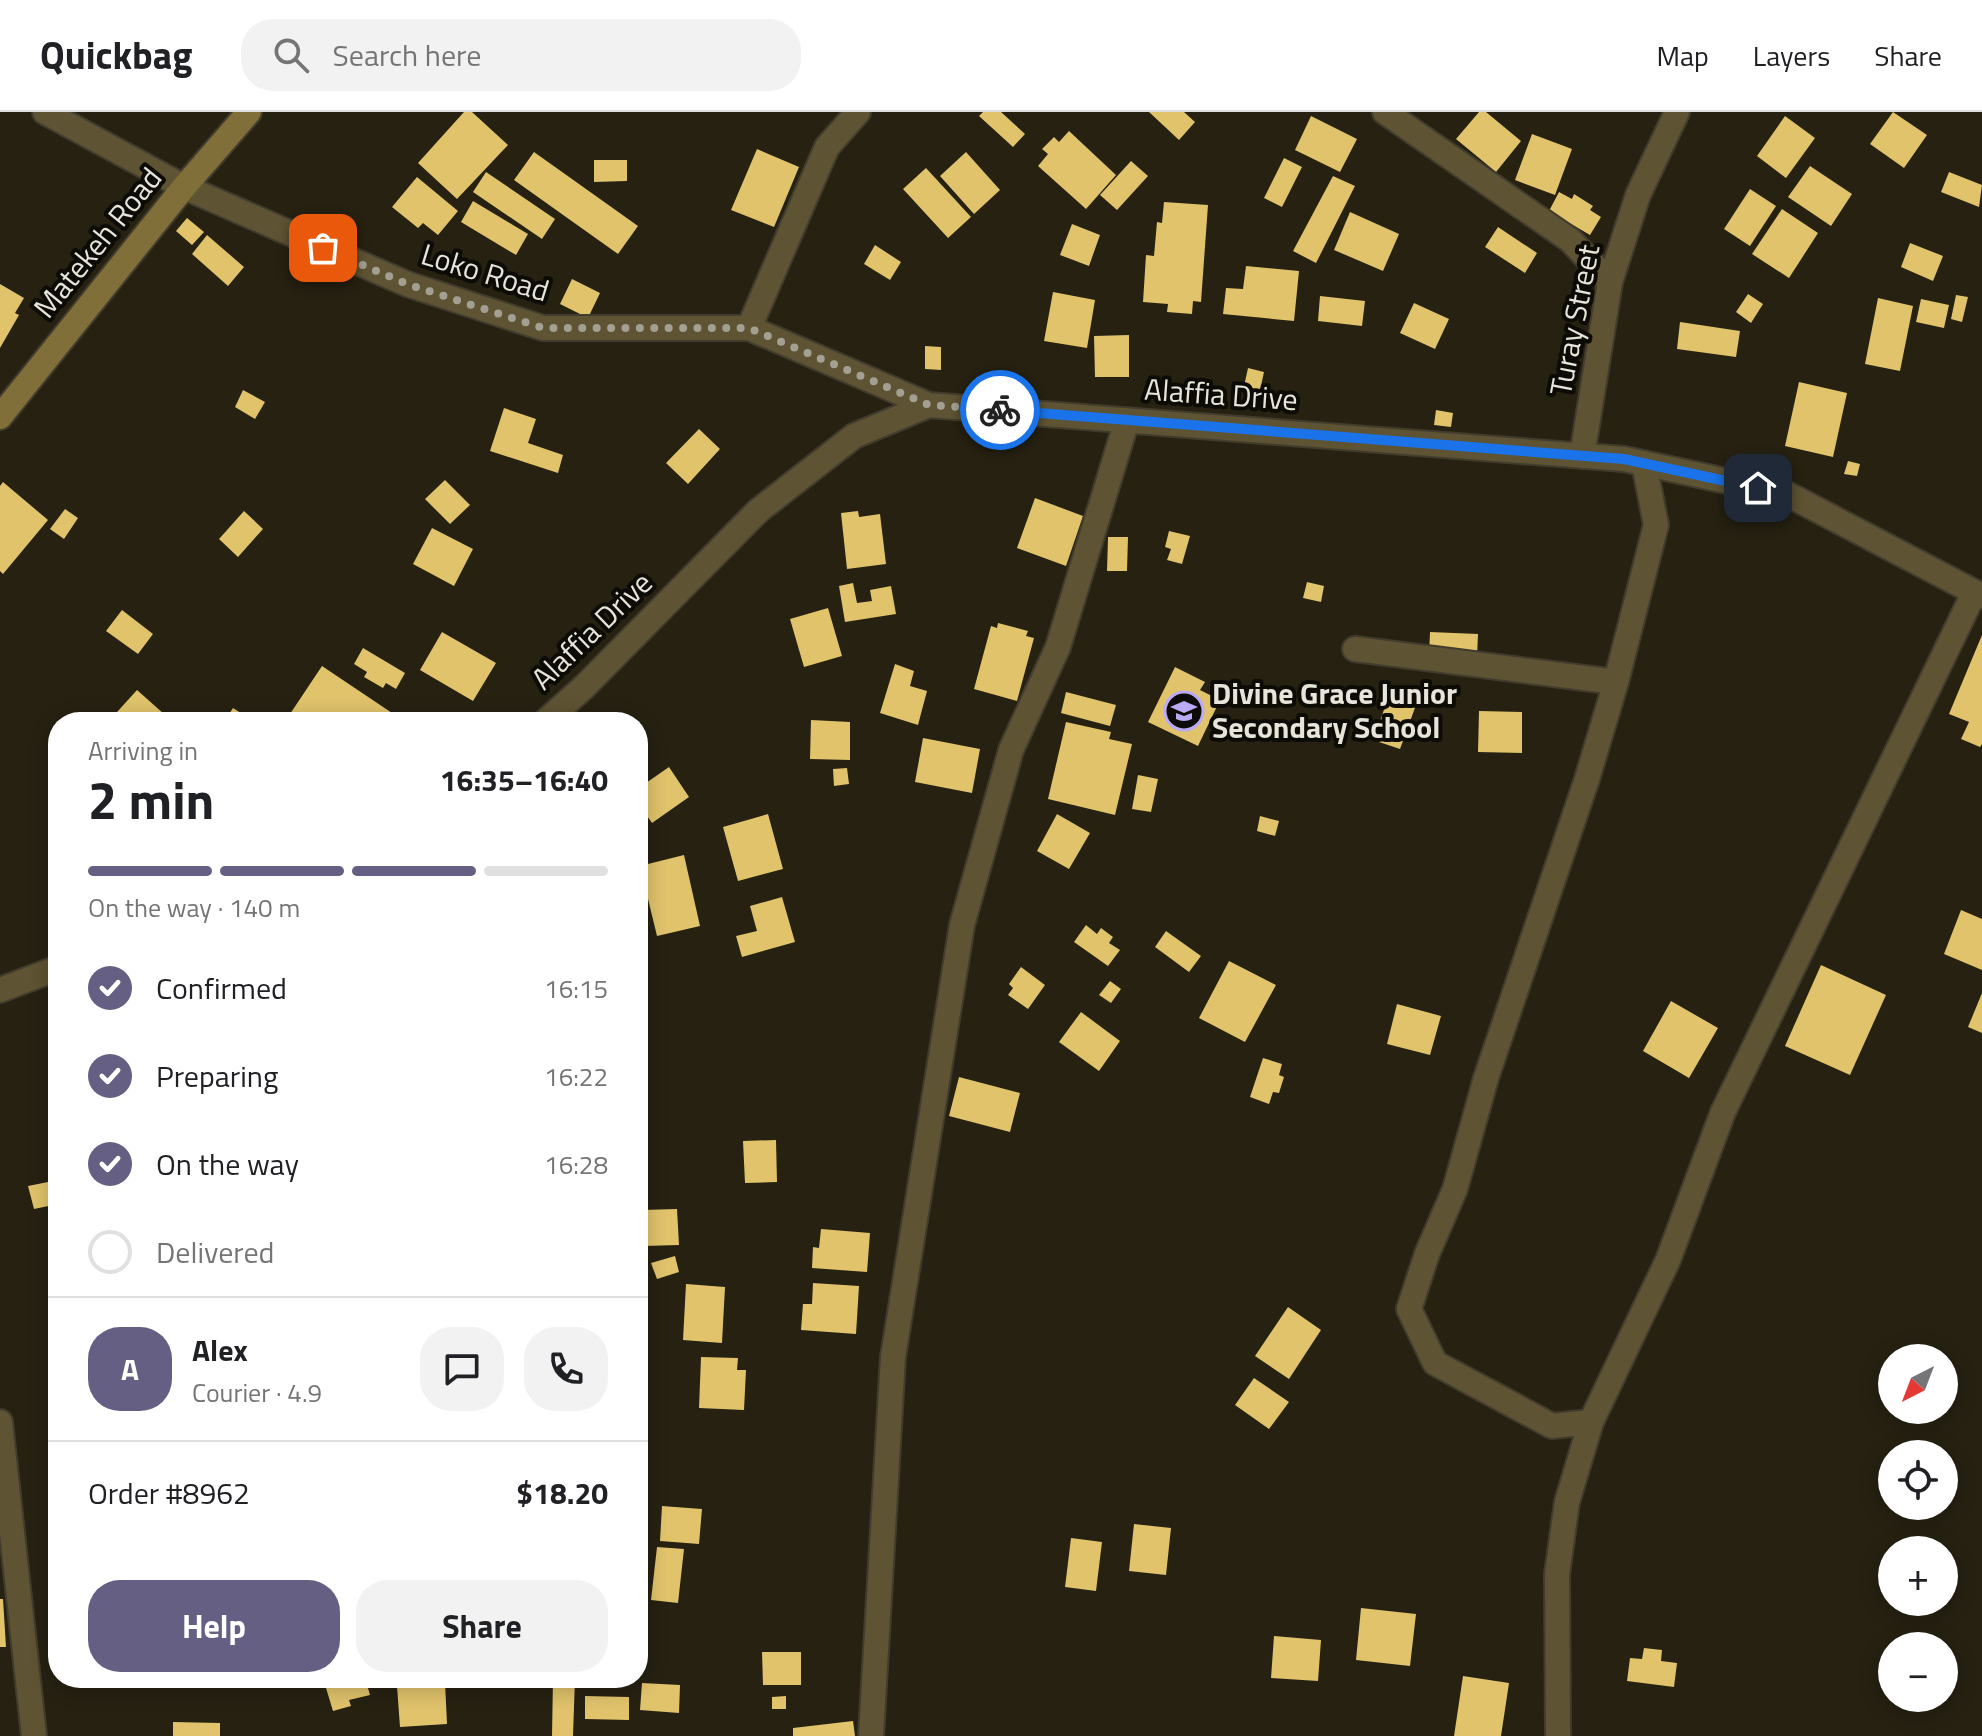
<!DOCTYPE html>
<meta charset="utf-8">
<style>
:root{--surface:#fff;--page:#f2f2f2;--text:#202124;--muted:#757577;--line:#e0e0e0;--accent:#655f83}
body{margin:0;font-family:"Titillium Web",sans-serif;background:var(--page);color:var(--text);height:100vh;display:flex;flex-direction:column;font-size:30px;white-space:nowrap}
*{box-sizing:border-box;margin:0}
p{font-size:26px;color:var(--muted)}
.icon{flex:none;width:44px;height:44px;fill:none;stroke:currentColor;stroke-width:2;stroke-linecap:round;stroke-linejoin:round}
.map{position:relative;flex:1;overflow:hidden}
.panel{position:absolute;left:48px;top:600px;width:600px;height:976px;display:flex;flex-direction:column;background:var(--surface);border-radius:32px;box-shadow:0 4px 20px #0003}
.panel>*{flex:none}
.needle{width:52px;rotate:222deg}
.controls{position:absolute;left:1878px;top:1232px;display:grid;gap:16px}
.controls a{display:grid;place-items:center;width:80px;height:80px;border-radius:50%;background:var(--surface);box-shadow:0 4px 20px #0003;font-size:40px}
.pin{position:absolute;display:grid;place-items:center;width:68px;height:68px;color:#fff;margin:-34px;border-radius:16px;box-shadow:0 4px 12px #0006}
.courier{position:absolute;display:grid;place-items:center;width:80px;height:80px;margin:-40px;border:6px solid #1a73e8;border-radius:50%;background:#fff;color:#222;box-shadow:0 2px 10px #0007}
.overview em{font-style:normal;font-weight:700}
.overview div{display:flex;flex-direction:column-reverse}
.overview{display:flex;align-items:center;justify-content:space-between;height:136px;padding:0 40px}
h1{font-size:52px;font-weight:700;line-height:60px}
.bar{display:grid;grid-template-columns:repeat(4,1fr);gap:12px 8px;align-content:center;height:96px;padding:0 40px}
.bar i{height:10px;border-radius:6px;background:var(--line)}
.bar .active{background:var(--accent)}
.bar p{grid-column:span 4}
.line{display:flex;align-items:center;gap:20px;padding:0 40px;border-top:2px solid var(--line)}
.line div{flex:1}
.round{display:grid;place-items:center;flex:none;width:84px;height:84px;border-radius:32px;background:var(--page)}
ol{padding:0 40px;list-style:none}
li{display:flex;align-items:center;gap:24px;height:88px}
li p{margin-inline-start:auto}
li .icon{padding:8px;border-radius:50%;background:var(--accent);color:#fff;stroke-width:4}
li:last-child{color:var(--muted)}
li i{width:44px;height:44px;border:4px solid var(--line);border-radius:50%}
.primary-button{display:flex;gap:16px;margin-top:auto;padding:16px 40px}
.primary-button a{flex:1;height:92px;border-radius:32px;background:var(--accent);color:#fff;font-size:32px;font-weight:700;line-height:92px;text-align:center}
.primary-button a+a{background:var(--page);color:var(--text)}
header{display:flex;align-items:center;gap:48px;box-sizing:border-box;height:112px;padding:0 40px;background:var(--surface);border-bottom:2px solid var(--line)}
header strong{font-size:38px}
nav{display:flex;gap:44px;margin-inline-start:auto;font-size:28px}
.search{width:560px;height:72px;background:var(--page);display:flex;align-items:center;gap:20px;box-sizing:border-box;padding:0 28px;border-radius:32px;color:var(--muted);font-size:30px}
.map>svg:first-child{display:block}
.building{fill:#e0c36b}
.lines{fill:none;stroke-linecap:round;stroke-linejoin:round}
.street-casing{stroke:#413c2d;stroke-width:28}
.secondary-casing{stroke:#413c2d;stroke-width:28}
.street{stroke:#5e5332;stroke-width:24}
.secondary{stroke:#806f38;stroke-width:24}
.done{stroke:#a3a093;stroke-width:8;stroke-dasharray:0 14.4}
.route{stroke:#1a73e8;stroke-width:10}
.labels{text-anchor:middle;stroke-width:8;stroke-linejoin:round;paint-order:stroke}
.street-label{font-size:30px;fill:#e7e4d9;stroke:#0d0b05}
.poi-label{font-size:30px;font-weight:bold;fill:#e7e4d9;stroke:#0d0b05;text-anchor:start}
</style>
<header>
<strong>Quickbag</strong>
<div class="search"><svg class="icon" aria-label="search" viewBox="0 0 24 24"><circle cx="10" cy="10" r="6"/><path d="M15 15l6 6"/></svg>Search here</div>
<nav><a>Map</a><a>Layers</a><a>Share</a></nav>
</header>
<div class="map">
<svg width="1982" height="1624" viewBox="0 0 1982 1624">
<rect width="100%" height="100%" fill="#262111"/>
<!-- building -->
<path class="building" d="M464 0H472L508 33 457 87 418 51Z
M983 0H1001L1025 22 1013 35 979 4Z
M1149 0H1184L1195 10 1179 28Z
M1479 0H1486L1521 29 1496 60 1456 27Z
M1893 0 1927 23 1904 56 1870 32Z
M1311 4 1357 27 1340 60 1295 38Z
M1785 4 1815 26 1786 66 1757 44Z
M1069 19 1116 63 1086 97 1038 54 1048 42 1042 37 1054 25 1059 30Z
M1532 22 1572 37 1555 83 1515 68Z
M757 37 799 55 774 115 731 98Z
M534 40 638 114 618 142 514 68Z
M966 40 1000 78 974 102 940 64Z
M1284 46 1302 55 1282 95 1264 86Z
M594 48H627V69L594 70Z
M1131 49 1148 64 1117 98 1100 83Z
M1810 54 1852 82 1831 114 1788 85Z
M926 56 971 105 948 126 903 77Z
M486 60 555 107 542 127 473 80Z
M1949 60 1982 73 1979 95 1941 80Z
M1333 64 1355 74 1316 151 1293 139Z
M417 65 458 99 438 123 423 111 418 116 392 95Z
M1750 77 1776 94 1750 134 1724 117Z
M1559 80 1572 87 1574 82 1593 94 1590 98 1601 105 1590 123 1549 99Z
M473 89 528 122 516 143 461 110Z
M1164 90 1208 93 1201 190 1193 189 1192 202 1167 200 1168 192 1143 190 1146 143 1154 144 1157 110 1162 111Z
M1782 97 1818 121 1789 166 1752 142Z
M1350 100 1399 122 1383 159 1334 138Z
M187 106 204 120 192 133 176 119Z
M1072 112 1100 123 1089 154 1060 143Z
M1498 115 1537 141 1525 161 1485 135Z
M207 123 244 155 228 174 192 142Z
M1910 131 1943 144 1933 169 1901 155Z
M875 133 901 150 890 168 864 152Z
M1246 154 1299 159 1294 209 1223 202 1226 176 1243 177Z
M572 167 600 181 588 206 560 192Z
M0 172 24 186 15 201 19 203 0 236Z
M1053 180 1095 188 1087 236 1044 229Z
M1748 182 1763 192 1751 211 1736 200Z
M1956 183 1968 185 1962 210 1951 207Z
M1320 184 1365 189 1362 214 1318 209Z
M1878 186 1913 194 1900 259 1865 252Z
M1921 187 1949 193 1944 216 1916 210Z
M1414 191 1449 207 1435 237 1400 221Z
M1680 210 1740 219 1736 245 1677 237Z
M1129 223V265H1095L1094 224Z
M925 234 941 235V258L925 257Z
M1248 256 1264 260 1259 283 1243 279Z
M1799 270 1847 281 1833 345 1785 334Z
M243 278 265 290 255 307 235 295Z
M504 296 536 307 528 331 563 343 558 361 490 339Z
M1436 298 1453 301 1451 315 1434 313Z
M699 317 720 337 688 372 666 351Z
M1848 349 1860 352 1857 364 1844 362Z
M445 368 470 393 450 412 425 387Z
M3 370 48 408 3 462 0 459V374Z
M1035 386 1083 404 1066 454 1017 436Z
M65 397 78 406 64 427 50 417Z
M244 399 263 417 238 445 219 427Z
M858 399 859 405 880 402 886 452 847 457 841 401Z
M432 416 473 437 454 474 413 452Z
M1169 419 1190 424 1182 452 1167 448 1171 437 1165 435Z
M1108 425H1128L1127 459H1107Z
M1307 470 1324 474 1321 490 1303 486Z
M853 471 857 491 872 489 870 478 891 474 896 502 845 510 839 474Z
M828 496 842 544 804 555 790 507Z
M122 498 153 522 138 542 106 519Z
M998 511 1028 519 1026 524 1034 526 1017 589 974 577 991 514 997 516Z
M442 520 496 551 473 589 420 558Z
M1430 520 1478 522 1477 545 1429 543Z
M1982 523V632L1980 635 1961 627 1969 610 1949 602Z
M363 536 405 561 396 577 386 571 383 576 364 565 367 560 354 552Z
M895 552 914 559 910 574 927 579 918 613 880 601Z
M322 554 398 605 394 610H289L286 608Z
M1175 555 1205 570 1200 578 1220 588 1198 634 1148 610Z
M137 578 173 610H108Z
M1066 580 1116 593 1110 614 1061 601Z
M1389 584 1416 593 1400 637 1373 628Z
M233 596 255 610H224Z
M1479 599 1522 600V641L1478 640Z
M811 608 850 610V648L810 647Z
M1066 610 1111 620 1109 627 1132 632 1115 703 1048 687Z
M923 626 980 637 972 681 915 670Z
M669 655 689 685 652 711 638 691V670L643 666 646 671Z
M847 656 849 672 834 674 833 657Z
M1138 663 1158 667 1151 700 1132 697Z
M768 702 783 757 738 769 723 715Z
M1057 702 1090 721 1069 757 1037 739Z
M1260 704 1279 709 1275 724 1257 719Z
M684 743 700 814 657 824 640 754Z
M782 785 795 830 742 845 736 824 757 819 750 794Z
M1961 798 1982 807V858L1944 842Z
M1086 813 1097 822 1101 816 1113 825 1109 831 1120 838 1108 854 1074 830Z
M1166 819 1201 844 1189 860 1155 835Z
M1229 849 1276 873 1245 930 1199 906Z
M1821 853 1886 883 1850 963 1785 934Z
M1021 855 1045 873 1028 897 1008 883 1013 876 1009 872Z
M1110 869 1121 877 1111 891 1099 883Z
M1982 881V921L1968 915Z
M1671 889 1718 916 1689 966 1643 939Z
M1397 892 1441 904 1430 943 1387 932Z
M1081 900 1120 929 1099 959 1059 930Z
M1263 946 1282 952 1279 963 1284 965 1279 981 1273 980 1269 992 1250 985Z
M959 965 1020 981 1010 1020 949 1004Z
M776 1028 777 1070 745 1071 743 1029Z
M58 1068V1092L34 1097 28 1074Z
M677 1097 679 1133 643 1134 642 1098Z
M821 1117 870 1121 867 1160 812 1156 813 1135 819 1136Z
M675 1144 679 1160 657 1167 651 1151Z
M813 1171 859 1174 856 1222 801 1218 803 1192H812Z
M686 1172 725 1175 722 1231 683 1228Z
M1288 1195 1321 1218 1289 1267 1255 1244Z
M701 1245 738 1246 737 1258H746L744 1298 699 1296Z
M1254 1266 1289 1290 1269 1317 1235 1293Z
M662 1394 702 1397 699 1432 660 1429Z
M1134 1412 1171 1416 1166 1463 1129 1459Z
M1071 1426 1102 1430 1096 1479 1065 1475Z
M657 1435 684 1437 678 1491 651 1488Z
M0 1487H3L6 1535H0Z
M1361 1496 1416 1502 1410 1554 1356 1548Z
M1274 1524 1321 1528 1318 1569 1271 1566Z
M1644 1536 1662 1538 1661 1549 1677 1551 1674 1575 1627 1569 1630 1546 1642 1547Z
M762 1540H801V1573H763Z
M1463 1564 1509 1571 1501 1624H1454Z
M360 1566H365L370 1583 349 1588 351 1594 333 1599 326 1576Z
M553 1566H575L573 1624H552Z
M445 1570 447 1612 400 1615 397 1574Z
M642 1571 680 1573 679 1601 640 1598Z
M585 1584 629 1585V1608L585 1607Z
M786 1584V1597H772V1585Z
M853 1609 855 1624H793V1616Z
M173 1610 220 1611V1624H173Z"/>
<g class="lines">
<!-- street casing -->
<g class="street-casing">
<path id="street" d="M45 0 184 75 407 172 543 216H749L929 293
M1385 0 1570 128 1610 170
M749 216 827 35 858 0
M1582 344 1610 170 1638 83 1677 0
M1355 537 1616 570
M545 610 584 575 758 399 854 324 929 293 1624 347 1787 382 1982 484
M0 878 58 856
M0 1310 34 1624
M1591 1310 1552 1314 1435 1251 1409 1197 1427 1142 1455 1077 1486 966 1587 667 1616 570 1656 413 1644 351
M871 1624 893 1245 962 813 1011 638 1058 535 1127 308
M1558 1624 1557 1462 1567 1390 1591 1310 1668 1148 1723 1000 1974 481"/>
</g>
<!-- secondary casing -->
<g class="secondary-casing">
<path id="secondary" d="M0 305 184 75 249 0"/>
</g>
<!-- street -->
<use href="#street" class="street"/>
<!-- secondary -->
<use href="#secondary" class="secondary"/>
</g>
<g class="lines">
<!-- done -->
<path class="done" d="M323 136 407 172 543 216H749L929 293 1000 298"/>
<!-- route -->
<path class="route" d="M1000 298 1624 347 1758 376"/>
</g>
<!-- icons -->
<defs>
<g id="school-ring" transform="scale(2)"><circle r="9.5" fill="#0d0b05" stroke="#baaaf7" stroke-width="1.5"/><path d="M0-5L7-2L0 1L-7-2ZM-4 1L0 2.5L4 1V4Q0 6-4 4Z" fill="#baaaf7"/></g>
</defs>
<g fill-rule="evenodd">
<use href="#school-ring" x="1184" y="599"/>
</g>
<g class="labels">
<!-- street labels -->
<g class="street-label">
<text transform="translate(98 131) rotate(-51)" y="10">Matekeh Road</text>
<text transform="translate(485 161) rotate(17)" y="10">Loko Road</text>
<text transform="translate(1575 208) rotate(-79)" y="10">Turay Street</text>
<text transform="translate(1221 283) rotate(4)" y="10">Alaffia Drive</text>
<text transform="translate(592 519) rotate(-44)" y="10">Alaffia Drive</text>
</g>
<!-- poi labels -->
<g class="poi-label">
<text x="1212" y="592">Divine Grace Junior<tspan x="1212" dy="34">Secondary School</tspan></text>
</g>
</g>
</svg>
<div class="controls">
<a><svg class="needle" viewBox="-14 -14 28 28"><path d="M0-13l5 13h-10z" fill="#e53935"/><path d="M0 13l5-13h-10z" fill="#757577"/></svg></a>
<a><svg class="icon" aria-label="locate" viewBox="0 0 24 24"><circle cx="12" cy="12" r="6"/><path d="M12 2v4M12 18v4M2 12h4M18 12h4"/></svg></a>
<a>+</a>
<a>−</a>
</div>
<div class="pin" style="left:323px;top:136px;background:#ea580c"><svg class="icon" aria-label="bag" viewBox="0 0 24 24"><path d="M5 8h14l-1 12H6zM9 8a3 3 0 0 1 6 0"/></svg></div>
<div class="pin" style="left:1758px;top:376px;background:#1f2937"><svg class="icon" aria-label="home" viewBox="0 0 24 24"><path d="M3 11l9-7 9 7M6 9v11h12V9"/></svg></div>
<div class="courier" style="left:1000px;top:298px"><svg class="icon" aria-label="bike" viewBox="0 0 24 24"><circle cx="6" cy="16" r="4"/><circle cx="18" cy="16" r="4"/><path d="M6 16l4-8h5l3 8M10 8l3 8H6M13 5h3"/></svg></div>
<section class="panel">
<div class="overview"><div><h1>2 min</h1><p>Arriving in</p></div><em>16:35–16:40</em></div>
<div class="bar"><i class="active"></i><i class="active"></i><i class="active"></i><i></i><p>On the way · 140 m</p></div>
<ol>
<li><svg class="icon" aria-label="check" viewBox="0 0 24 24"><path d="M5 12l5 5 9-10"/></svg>Confirmed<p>16:15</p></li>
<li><svg class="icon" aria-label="check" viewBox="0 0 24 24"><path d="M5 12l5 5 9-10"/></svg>Preparing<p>16:22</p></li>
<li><svg class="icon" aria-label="check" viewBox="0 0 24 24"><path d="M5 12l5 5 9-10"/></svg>On the way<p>16:28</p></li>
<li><i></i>Delivered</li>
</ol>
<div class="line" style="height:144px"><b class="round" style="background:var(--accent);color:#fff">A</b><div><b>Alex</b><p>Courier · 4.9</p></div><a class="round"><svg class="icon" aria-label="chat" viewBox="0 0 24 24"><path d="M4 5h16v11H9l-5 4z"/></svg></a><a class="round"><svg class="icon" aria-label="phone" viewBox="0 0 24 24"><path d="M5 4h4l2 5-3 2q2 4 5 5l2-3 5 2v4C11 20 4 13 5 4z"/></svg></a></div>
<div class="line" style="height:104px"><div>Order #8962</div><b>$18.20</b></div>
<div class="primary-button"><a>Help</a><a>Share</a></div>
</section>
</div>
